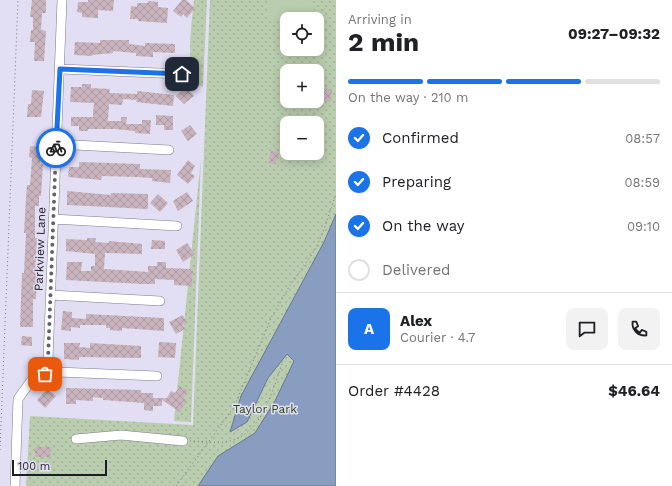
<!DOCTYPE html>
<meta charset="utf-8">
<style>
:root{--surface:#fff;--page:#f2f2f2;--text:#202124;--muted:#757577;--line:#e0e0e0;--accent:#1a73e8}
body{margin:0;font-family:"Work Sans",sans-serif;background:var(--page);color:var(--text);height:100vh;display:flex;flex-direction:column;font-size:15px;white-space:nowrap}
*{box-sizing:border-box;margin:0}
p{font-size:13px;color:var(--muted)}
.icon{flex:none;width:22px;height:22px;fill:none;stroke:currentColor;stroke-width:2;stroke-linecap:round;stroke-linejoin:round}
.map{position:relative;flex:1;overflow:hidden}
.panel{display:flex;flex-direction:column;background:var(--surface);width:336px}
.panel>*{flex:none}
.tools{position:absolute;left:280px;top:12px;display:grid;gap:8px}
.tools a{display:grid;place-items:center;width:44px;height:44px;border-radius:8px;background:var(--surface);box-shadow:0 2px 10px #0003;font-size:20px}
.scale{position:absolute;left:12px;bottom:10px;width:95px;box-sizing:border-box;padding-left:4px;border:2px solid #1e1d24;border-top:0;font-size:11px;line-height:14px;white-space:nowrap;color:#1e1d24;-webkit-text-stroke:3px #e2def3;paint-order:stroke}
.pin{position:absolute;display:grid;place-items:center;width:34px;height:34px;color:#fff;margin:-17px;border-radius:8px;box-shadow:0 2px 6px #0006}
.courier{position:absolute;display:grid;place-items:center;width:40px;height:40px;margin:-20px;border:3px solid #1a73e8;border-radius:50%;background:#fff;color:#222;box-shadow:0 1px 5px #0007}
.overview em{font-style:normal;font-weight:700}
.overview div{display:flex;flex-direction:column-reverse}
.overview{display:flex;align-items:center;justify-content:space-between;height:68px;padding:0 12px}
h1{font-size:26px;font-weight:700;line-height:30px}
.bar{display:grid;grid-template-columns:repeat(4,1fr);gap:6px 4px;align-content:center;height:48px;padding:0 12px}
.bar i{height:5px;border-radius:3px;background:var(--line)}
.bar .active{background:var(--accent)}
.bar p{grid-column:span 4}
.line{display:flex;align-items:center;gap:10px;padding:0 12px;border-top:1px solid var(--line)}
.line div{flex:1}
.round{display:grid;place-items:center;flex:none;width:42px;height:42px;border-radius:8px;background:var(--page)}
ol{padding:0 12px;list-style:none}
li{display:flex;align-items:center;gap:12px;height:44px}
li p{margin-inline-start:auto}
li .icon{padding:4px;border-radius:50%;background:var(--accent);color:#fff;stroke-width:4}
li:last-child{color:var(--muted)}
li i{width:22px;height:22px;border:2px solid var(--line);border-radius:50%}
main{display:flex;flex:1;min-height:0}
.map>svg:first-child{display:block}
.park{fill:url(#park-dots);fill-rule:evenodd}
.pitch{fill:#bacdae}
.water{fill:#899dc0;stroke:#697791}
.building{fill:url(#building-cross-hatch)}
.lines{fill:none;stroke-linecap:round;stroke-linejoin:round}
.minor-casing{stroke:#7d7a8c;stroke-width:10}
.path{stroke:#797784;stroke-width:1;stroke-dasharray:1 3;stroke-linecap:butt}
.minor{stroke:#fff;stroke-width:9}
.done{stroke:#63616c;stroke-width:4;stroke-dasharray:0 7.2}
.route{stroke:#1a73e8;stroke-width:5}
.labels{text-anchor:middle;stroke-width:3;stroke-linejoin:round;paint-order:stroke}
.street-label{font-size:12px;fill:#1e1d24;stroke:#e2def3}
.park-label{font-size:12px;fill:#2a4710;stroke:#e2def3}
</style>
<main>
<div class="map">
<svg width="336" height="486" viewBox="0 0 336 486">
<defs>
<pattern id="park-dots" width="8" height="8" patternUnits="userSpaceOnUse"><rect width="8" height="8" fill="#bacdae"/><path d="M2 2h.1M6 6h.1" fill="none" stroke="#9fb096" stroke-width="1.8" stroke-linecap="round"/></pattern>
<pattern id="building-cross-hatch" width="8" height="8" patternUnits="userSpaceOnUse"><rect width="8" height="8" fill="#c9b4bd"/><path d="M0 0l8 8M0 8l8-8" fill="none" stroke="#ac9aa2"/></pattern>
</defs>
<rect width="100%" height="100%" fill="#e2def3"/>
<!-- park -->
<path class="park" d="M194 0H207L203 87 194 83C187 55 191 28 194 0Z
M210 0H336V486H26L30 416 193 425ZM287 19H317V49H287ZM287 71H317V101H287ZM287 123H317V153H287Z
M201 159 191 422 174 421Z"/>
<!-- pitch -->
<path class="pitch" d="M268 0H313L315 19H287V22L267 21Z"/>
<!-- water -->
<path class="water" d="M336 214V486H198L218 456 255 433 275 401 294 361 287 354 268 378 247 422 230 432 241 396 324 242Z"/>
<!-- building -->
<path class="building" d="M32 0H46V13H42L41 30 46 31 44 61H34L35 42H30L31 30H33V17H30Z
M88 0H114L113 11 98 10V18L82 17V13L77 12 78 2H88Z
M182 0H186L195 8 187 18 183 14 181 17 173 11Z
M148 1 158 2V7L168 8 167 23 138 21V19H130L131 6 137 7V3H148Z
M100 40H129V44L145 46V43L175 44V53L153 52V57L136 56V53L113 51V53L92 55V56L74 55 75 42 100 43Z
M82 84H91V88L110 89 109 93 137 94V91L174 95 173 106 136 102 137 100 123 99 122 105 109 104 108 121H121V117H127L126 124H142V120H151L150 134 135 133V131L115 129H88V131H79V126H71V117H93V113L94 103 70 102 71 87H82Z
M186 87 194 96 184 104 176 96Z
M325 88 332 90 330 102 322 100Z
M32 90 44 91 41 117H27L28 104H31Z
M156 115 173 116V130H164V125H156Z
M190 125 197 134 188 141 181 131Z
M30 146 41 147 40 164H43L41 196H39V206H35V238H37L35 273H37L36 299H33V327H20L22 273H24L26 233H24L26 198 27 185H30L32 158 29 157Z
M271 151 279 153 275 165 268 163Z
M188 160 195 166 191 173 195 176 188 184 177 175Z
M79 162 140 164V169L171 170 170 183 152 181V178L136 177 102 176 101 180 68 177 69 167H79Z
M67 191 111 195V193L148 194V209L67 205Z
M187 192 193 201 178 211 173 201Z
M158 194 168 203 160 212 150 203Z
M87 238H96L95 242 109 243V241L142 244V254L105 253 104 269 148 272V266H157V262H166V268L193 269 192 286 174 285V280L155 279V284H143L66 280 67 262H82L81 271H91V266H95V254L66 251V239L87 240Z
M152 240 165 241V249H151Z
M187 243 195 254 183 262 176 250Z
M63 311 72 312V318L86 319V314L164 318V331L122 328V331L110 330V328H106V325H80V328L71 327V331L61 330Z
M183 315 187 323 183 325 185 329 176 334 169 322Z
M22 336 32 337V346L21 345Z
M159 342 176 343 175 358 158 357Z
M64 343H80L79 347 90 348V343L141 346V358L79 357V360L64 359Z
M180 386 188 391 183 398 187 401 180 412 162 400V406H153V411L144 410V403L103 400V398L93 397V401L76 400V404H66V388L141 390V393H153V398H167L171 391 175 393Z
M47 389 56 396 45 408 37 400Z
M35 447H51L50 457H35Z"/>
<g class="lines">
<!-- minor casing -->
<g class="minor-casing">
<path id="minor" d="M60 69 183 74
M56 144 169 150
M53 219 177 226
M51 295 160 301
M45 374 57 372 157 376
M76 439 121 435 183 441
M15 486 18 399 31 381 45 374 48 360 62 0"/>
</g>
<!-- path -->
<path class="path" d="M190 441C202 441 218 444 230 441 263 433 273 388 283 361
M0 450 18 0
M176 486 234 407 271 318 289 287 315 250 323 232 336 194"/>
<!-- minor -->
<use href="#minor" class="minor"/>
</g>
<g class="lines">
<!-- done -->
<path class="done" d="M45 374 48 360 56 148"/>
<!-- route -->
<path class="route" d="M56 148 60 69 182 74"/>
</g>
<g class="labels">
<!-- street labels -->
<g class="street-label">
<text transform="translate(40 249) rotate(-88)" y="4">Parkview Lane</text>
</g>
<!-- park labels -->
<g class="park-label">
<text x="265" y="413">Taylor Park</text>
</g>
</g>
</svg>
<div class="tools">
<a><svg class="icon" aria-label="locate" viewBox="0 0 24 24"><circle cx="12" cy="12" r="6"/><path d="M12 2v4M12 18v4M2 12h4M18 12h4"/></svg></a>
<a>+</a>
<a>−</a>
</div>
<div class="scale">100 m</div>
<div class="pin" style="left:45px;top:374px;background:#ea580c"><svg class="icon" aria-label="bag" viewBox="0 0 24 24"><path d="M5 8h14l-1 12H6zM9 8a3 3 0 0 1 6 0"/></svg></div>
<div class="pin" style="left:182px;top:74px;background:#1f2937"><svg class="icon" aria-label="home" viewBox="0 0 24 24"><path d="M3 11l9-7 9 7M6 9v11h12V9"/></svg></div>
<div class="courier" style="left:56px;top:148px"><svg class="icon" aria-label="bike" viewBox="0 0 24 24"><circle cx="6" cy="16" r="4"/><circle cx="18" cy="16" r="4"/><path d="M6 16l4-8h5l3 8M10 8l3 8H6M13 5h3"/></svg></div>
</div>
<section class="panel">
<div class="overview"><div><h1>2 min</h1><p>Arriving in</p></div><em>09:27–09:32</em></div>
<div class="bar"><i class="active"></i><i class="active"></i><i class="active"></i><i></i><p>On the way · 210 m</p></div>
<ol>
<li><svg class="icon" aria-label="check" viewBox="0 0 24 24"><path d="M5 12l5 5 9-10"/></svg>Confirmed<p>08:57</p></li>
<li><svg class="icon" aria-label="check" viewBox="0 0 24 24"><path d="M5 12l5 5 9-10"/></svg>Preparing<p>08:59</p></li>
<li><svg class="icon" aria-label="check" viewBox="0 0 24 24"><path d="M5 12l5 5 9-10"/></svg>On the way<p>09:10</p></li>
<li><i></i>Delivered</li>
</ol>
<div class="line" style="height:72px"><b class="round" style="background:var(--accent);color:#fff">A</b><div><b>Alex</b><p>Courier · 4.7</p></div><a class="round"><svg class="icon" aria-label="chat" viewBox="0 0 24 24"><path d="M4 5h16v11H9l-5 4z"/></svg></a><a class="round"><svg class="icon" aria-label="phone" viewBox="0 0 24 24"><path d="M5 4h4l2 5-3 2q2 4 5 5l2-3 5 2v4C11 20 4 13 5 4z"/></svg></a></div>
<div class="line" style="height:52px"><div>Order #4428</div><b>$46.64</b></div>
</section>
</main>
